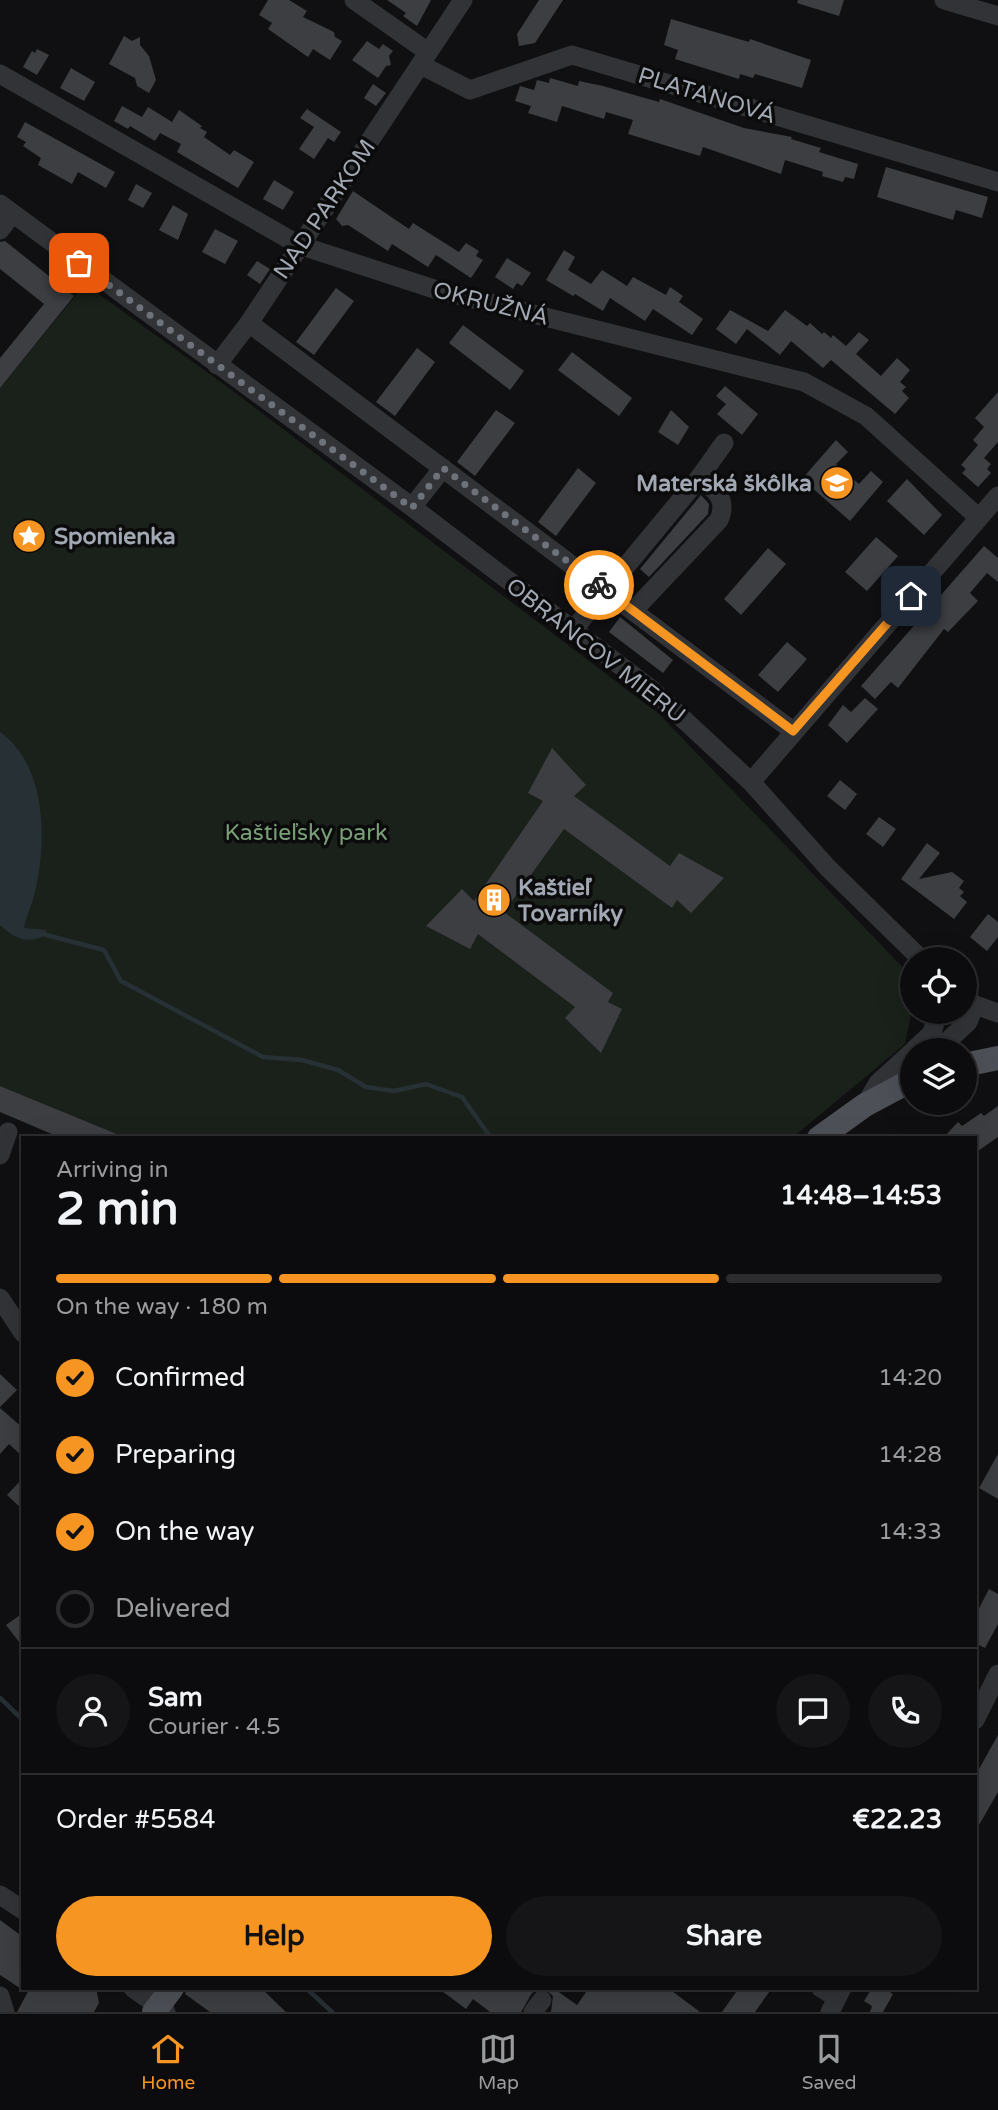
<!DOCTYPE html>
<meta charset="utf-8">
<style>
:root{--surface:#0c0c0e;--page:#151517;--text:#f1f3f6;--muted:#9a9b9e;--line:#2c2c2e;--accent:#f79522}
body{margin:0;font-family:"Varela Round",sans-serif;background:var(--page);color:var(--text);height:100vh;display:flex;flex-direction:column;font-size:26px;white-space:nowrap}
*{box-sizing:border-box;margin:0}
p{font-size:23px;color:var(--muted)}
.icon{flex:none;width:38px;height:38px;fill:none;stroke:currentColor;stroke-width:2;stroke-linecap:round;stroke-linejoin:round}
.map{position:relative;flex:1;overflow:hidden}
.drawer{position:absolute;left:21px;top:1136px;width:956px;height:854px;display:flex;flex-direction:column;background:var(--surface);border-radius:0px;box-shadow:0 7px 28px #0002,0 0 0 2px var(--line)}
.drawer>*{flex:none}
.fabs{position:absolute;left:900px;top:947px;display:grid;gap:14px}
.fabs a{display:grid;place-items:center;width:77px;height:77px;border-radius:50%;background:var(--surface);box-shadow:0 7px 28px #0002,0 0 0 2px var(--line);font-size:35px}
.pin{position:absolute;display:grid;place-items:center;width:60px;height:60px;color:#fff;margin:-30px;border-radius:14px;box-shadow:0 4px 10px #0006}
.courier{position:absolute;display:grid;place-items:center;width:70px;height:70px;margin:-35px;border:5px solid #f79522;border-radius:50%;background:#fff;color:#222;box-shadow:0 2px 9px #0007}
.head em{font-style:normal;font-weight:700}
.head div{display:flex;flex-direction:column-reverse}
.head{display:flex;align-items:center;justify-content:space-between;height:119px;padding:0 35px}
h1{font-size:46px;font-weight:700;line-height:52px}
.bar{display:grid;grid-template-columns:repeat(4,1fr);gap:10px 7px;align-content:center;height:84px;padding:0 35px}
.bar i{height:9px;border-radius:5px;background:var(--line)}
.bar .selected{background:var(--accent)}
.bar p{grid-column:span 4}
.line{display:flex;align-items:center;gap:18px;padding:0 35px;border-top:2px solid var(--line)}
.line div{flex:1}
.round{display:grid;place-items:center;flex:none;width:74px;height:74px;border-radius:37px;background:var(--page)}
ol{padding:0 35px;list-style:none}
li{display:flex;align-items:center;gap:21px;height:77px}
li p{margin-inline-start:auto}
li .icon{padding:7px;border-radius:50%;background:var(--accent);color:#111;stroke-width:4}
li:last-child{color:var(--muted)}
li i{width:38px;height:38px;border:4px solid var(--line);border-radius:50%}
.cta{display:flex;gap:14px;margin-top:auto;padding:14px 35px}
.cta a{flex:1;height:80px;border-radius:42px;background:var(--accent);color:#111;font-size:28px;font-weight:700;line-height:80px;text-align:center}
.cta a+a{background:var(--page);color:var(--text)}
.dock{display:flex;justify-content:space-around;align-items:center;height:98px;border-top:2px solid var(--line);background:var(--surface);font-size:19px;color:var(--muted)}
.dock a{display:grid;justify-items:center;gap:4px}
.dock .selected{color:var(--accent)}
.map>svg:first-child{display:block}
.green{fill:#1a211a}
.water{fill:#263035}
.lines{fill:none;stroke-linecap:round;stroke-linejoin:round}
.stream{stroke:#263035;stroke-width:4.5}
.building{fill:#3c3e42}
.minor{stroke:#313337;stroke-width:19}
.major{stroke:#4d5056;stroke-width:24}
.done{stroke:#6e737b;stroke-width:7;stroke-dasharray:0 12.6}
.route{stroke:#f79522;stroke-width:9}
.labels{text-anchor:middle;stroke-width:7;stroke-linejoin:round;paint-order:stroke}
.street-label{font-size:23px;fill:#a1a8b3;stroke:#0b0b0c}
.poi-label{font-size:23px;font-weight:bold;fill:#a1a8b3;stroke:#0b0b0c;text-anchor:start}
.park-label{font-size:23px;fill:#799f77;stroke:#0b0b0c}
</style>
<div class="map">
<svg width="998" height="2012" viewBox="0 0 998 2012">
<rect width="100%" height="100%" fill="#101012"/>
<!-- green -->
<path class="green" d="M85 284 233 391 659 714 912 977V1009L905 1044 792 1138 124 1137 0 1086V388Z"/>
<!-- water -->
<path class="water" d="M0 732C47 765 47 842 35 892 32 905 26 916 24 928L46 930V935C27 945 14 938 0 925Z"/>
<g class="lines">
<!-- stream -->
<path class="stream" d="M46 935 104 950 121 981 263 1057 302 1060 338 1070 366 1087 394 1091 426 1084 462 1097 491 1138
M0 1698 23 1720
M306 1988 332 2012"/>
</g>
<!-- building -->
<path class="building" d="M268 0H289L307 11 303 17 334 32 335 37 342 41 330 60 313 49 308 57 268 29 272 23 259 15Z
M387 0H431L417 26 403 16 406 13Z
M539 0H563L535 43 519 46 517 34Z
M798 0H844L839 16 797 3Z
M671 19 749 42 750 39 811 60 802 88 755 74 753 78 740 74 739 79 675 59 678 50 664 45Z
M124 36 132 41 140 37V45L149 56 156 80 149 93 137 86 135 78 109 64Z
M367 41 379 49 383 44 393 51 389 56 391 65 386 66 378 78 352 60Z
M37 49 49 55 37 75 23 67 32 51 35 53Z
M71 68 95 82 84 101 60 88Z
M550 78 578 86 579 81 603 86 659 102 660 99 744 128 792 137 791 139 821 148 819 152 858 164 854 179 845 177 843 182 822 176 823 172 785 160 781 174 703 147 700 156 628 134 633 120 606 112 604 119 562 106 557 122 528 113 531 106 515 101 520 86 534 90 537 80 549 83Z
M373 84 386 93 376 106 364 98Z
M122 106 142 117 148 107 172 122 179 110 202 126 200 128 207 132 204 137 230 155 234 150 254 162 238 188 177 152 181 144 160 133 155 141 130 126 128 129 114 121Z
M307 109 341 132 334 142 328 138 314 159 299 149 314 127 300 118Z
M25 122 115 172 106 188 78 172 72 184 38 165 41 158 23 146 26 142 17 137Z
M886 167 988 197 982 218 956 210 953 220 877 197Z
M274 180 294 192 283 210 263 199Z
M136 184 152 193 143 208 128 200Z
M353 191 409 229 413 223 459 252 466 243 479 251 476 256 483 260 471 278 436 255 428 267 392 244 388 251 348 225 342 226 336 219Z
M173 205 188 214 178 240 159 230Z
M215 229 238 241 225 264 202 252Z
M5 241 74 296 0 388V358L44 304 0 269V242Z
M564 250 575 257 568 270 591 284 602 270 627 286 633 277 666 295 670 287 683 296 679 302 703 319 692 335 653 309 645 321 610 298 603 311 575 294 573 296 546 280Z
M507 258 531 273 522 286 517 283 513 289 495 277Z
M257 261 270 269 260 284 247 275Z
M336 288 354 301 314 355 296 342Z
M730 310 768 331 785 310 807 326 810 323 822 334 824 332 831 338 833 335 846 346 859 332 869 340 856 354 881 376 897 358 910 370 900 382 906 387 902 391 909 398 895 414 831 360 823 368 791 341 780 355 747 329 736 344 716 329Z
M463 325 524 371 510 390 449 343Z
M417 348 435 362 395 416 376 402Z
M572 352 632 398 619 416 558 370Z
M725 386 758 414 742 435 717 414 726 404 716 396Z
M998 392V442L984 458 991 464 987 469 991 473 978 487 962 473 966 469 961 465 978 445 973 440 984 427 975 418Z
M496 410 515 423 475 476 457 462Z
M671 410 689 427 678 445 658 432Z
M836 440 848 452 836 464 859 484 871 471 883 482 850 521 802 479Z
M578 468 596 483 556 536 538 522Z
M907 479 942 515 924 535 887 501Z
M701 495 709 504 708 514 649 577 640 569Z
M876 537 898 556 867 591 845 572Z
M984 546 998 558V582L987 573 970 593 978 601 948 632 944 629 898 688 891 682 875 699 861 686Z
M768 548 786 564 741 615 724 599Z
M620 617 673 660 663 673 609 632Z
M787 642 807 659 778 692 758 675Z
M865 698 878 709 847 743 828 725 843 705 851 712Z
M552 748 586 785 574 796 670 866 679 853 724 878 691 913 677 900 672 908 564 829 504 912 613 993 608 1002 622 1009 601 1053 565 1018 575 1007 478 934 470 949 426 926 462 889 474 901 543 801 528 793Z
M840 780 857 794 845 810 827 796Z
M879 817 896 829 883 847 866 834Z
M927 843 940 853 919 879 952 872 964 881 959 888 964 892 960 896 967 902 954 919 901 879Z
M988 914 998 922V937L987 951 970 937Z
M0 1086 124 1137V1138H61L0 1112Z
M998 1106V1137L975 1153V1138H943L958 1122 962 1126 981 1113 984 1116Z
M0 1374 17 1390 0 1407Z
M0 1408 23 1428V1457L9 1444 0 1454Z
M998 1454V1499L979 1488Z
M23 1478V1510L7 1495Z
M989 1589 998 1594V1624L985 1648 975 1643V1616Z
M23 1613V1647L6 1625Z
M998 1735V1792L975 1832V1776Z
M0 1920 23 1937V1990L0 1975Z
M30 1988H96L99 2003 94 2012H17Z
M187 1988H261L286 2012H210L185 1994Z
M438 1988H542L532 1993 521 2012H490L473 1999 466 2009Z
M544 1988H553L577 2005 589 1988H668L700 2012H551L553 1996Z
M739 1988H772L755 2012H722Z
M872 1988H883L893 1994 883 2012H870L872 2006 864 2001Z"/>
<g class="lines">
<!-- minor -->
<path class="minor" d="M354 0 428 52
M944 0 998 16
M421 65 470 90 572 55 998 182
M0 74 299 245 434 289 804 382 866 416 979 518
M0 204 412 507 651 689 751 782 828 868 921 959
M0 230 12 214
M249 323 793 731
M217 365 249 323 463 0
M412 507 443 468
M633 611 719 520C728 499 716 490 699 478L724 443
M573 630 699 478
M751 782 998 496
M964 996 975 1005 998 1013
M914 1050 932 1033 938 1012
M938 1050 968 1022 975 1005
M865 1105 878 1083 912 1052
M0 1155 8 1132
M0 1298 23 1333
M975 1720 998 1674
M0 1895 23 1910
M133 1988 166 2012
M821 1988 837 1998
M0 1996 5 2012
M533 2012 542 2000
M830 2012 842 1988"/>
<!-- major -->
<path class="major" d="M964 1065 998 1058
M819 1138 865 1105 912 1080
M154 2012 172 1988"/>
</g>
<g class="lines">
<!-- done -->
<path class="done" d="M79 263 412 508 443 468 599 585"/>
<!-- route -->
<path class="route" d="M599 585 793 731 911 596"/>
</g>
<!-- icons -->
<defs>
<g id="school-disc" transform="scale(1.75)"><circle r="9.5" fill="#f79522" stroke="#0b0b0c"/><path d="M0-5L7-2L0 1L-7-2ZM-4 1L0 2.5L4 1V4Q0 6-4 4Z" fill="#fff"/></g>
<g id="sight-disc" transform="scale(1.75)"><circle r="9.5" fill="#f79522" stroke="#0b0b0c"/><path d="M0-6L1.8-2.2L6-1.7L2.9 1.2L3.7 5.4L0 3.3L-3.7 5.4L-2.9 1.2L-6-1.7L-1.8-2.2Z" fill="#fff"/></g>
<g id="building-disc" transform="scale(1.75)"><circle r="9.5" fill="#f79522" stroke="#0b0b0c"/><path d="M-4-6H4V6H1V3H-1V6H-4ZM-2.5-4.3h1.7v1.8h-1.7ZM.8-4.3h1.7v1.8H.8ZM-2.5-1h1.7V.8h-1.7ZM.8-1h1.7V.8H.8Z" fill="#fff"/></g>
</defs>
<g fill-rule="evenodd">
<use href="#school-disc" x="837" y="483"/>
<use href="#sight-disc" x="29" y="536"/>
<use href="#building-disc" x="494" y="900"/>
</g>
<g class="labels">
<!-- street labels -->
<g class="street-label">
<text transform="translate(707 95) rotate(17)" y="8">PLATANOVÁ</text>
<text transform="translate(324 209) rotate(-56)" y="8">NAD PARKOM</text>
<text transform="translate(491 303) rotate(14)" y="8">OKRUŽNÁ</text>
<text transform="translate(596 650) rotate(38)" y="8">OBRANCOV MIERU</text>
</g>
<!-- poi labels -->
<g class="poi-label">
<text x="812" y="491" text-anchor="end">Materská škôlka</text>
<text x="54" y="544">Spomienka</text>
<text x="518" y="895">Kaštieľ<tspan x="518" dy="26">Tovarníky</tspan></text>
</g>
<!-- park labels -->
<g class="park-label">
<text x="306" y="840">Kaštieľsky park</text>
</g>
</g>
</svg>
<div class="fabs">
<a><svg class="icon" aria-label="locate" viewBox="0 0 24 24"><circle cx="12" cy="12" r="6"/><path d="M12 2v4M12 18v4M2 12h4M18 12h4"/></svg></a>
<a><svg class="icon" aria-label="layers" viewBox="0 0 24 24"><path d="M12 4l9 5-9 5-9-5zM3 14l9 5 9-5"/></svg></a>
</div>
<div class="pin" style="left:79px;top:263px;background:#ea580c"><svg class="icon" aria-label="bag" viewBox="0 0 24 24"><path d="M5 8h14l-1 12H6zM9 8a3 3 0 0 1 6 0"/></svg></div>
<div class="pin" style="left:911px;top:596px;background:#1f2937"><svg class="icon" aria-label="home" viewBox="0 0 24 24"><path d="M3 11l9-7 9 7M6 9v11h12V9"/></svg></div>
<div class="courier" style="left:599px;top:585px"><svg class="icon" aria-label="bike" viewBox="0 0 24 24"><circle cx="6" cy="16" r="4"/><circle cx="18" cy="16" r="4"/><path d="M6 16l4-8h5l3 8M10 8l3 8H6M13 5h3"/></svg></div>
<section class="drawer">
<div class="head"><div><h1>2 min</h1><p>Arriving in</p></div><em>14:48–14:53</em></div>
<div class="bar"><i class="selected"></i><i class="selected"></i><i class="selected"></i><i></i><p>On the way · 180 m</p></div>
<ol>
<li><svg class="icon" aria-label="check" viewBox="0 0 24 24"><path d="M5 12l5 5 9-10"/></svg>Confirmed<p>14:20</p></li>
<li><svg class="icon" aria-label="check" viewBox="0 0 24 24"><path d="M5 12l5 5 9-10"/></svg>Preparing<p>14:28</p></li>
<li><svg class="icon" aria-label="check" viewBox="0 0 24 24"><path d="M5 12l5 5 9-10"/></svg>On the way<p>14:33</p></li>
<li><i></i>Delivered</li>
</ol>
<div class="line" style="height:126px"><a class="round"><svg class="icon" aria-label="person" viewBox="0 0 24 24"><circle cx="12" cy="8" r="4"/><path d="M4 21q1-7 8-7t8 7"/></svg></a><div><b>Sam</b><p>Courier · 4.5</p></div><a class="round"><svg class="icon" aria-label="chat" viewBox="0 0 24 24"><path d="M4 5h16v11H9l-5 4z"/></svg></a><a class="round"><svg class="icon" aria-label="phone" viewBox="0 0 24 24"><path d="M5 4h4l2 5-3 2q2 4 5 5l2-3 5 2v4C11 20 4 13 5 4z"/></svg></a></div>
<div class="line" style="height:91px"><div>Order #5584</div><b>€22.23</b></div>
<div class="cta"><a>Help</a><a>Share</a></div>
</section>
</div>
<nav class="dock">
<a class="selected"><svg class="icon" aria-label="home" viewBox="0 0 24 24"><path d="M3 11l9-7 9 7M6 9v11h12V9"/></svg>Home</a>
<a><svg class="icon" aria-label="map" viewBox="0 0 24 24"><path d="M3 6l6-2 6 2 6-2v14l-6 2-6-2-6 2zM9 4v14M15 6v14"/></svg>Map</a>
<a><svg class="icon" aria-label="saved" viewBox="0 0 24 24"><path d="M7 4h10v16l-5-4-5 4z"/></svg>Saved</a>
</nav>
